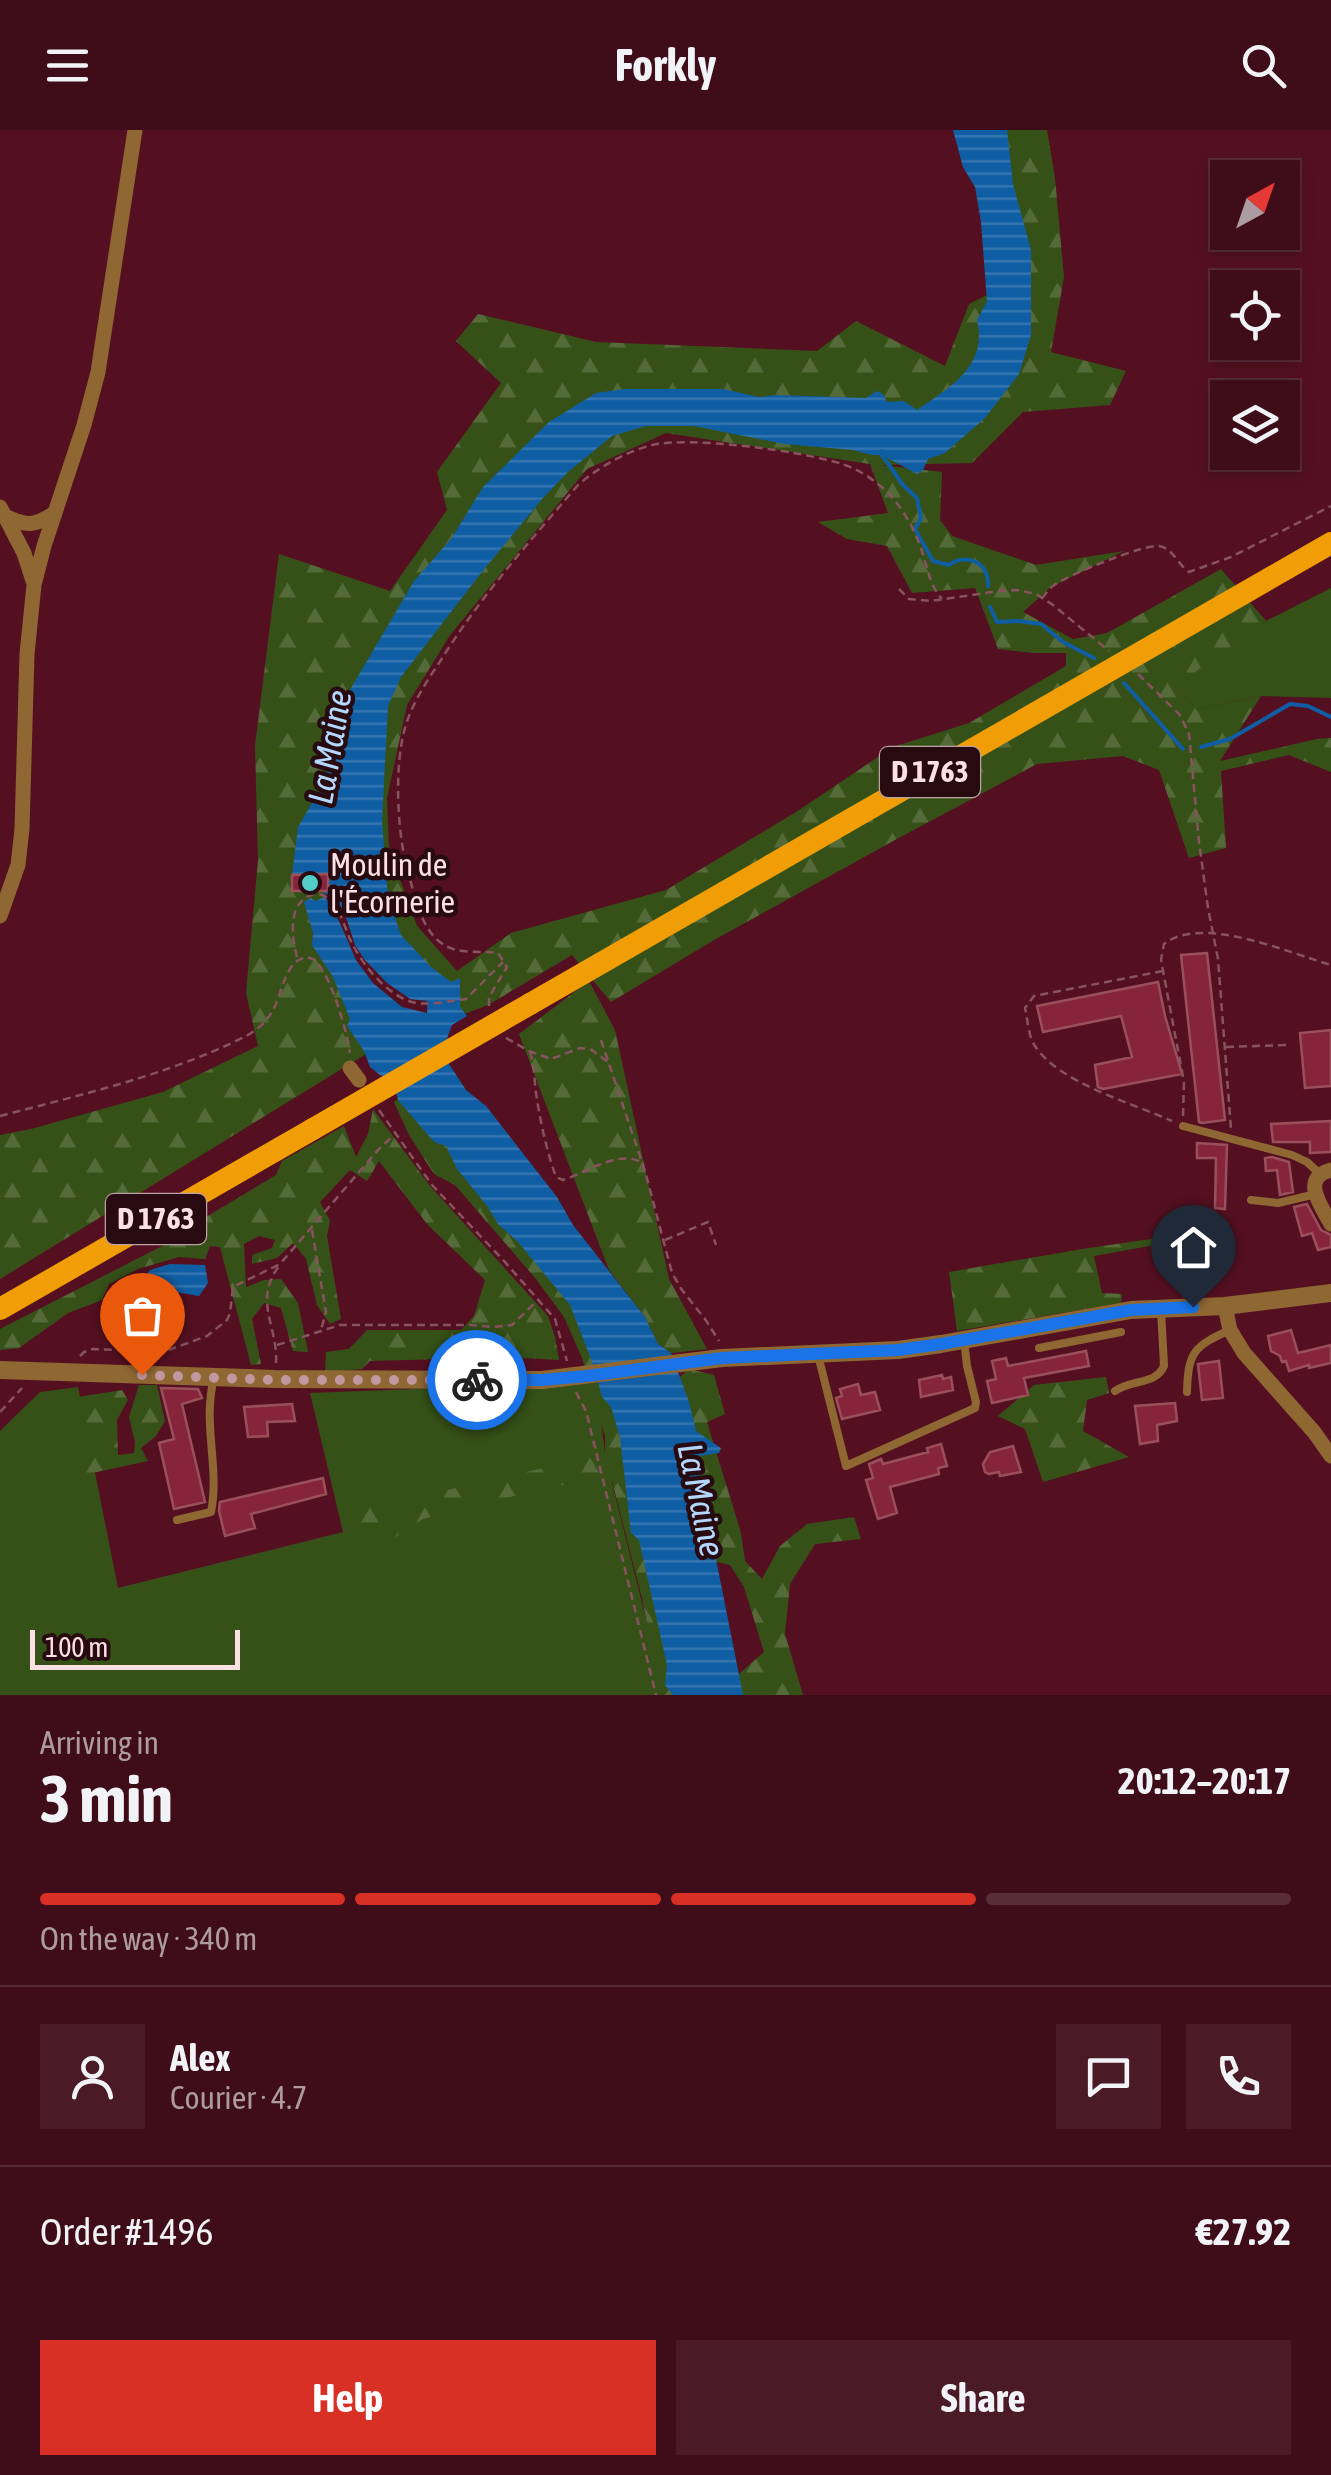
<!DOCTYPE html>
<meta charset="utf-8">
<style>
:root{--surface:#3f0c19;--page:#4a1a26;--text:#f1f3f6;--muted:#ad9ba2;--line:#582c38;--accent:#d93025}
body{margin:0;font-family:"Asap Condensed",sans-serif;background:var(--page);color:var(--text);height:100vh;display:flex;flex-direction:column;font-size:38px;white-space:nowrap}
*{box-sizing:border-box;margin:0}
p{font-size:32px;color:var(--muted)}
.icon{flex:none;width:55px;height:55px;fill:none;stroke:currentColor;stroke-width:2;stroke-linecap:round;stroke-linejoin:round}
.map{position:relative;height:1565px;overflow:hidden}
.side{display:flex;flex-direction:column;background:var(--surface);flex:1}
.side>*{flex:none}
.needle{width:65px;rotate:40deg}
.tools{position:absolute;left:1210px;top:30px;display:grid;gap:20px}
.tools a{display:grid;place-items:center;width:90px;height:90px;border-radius:0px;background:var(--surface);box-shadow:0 5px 15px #0003,0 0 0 2px var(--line);font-size:50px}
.scale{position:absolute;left:30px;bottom:25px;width:210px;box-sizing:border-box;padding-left:10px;border:5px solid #fbe1e3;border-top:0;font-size:28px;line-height:35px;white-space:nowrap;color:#fbe1e3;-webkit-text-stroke:8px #280b10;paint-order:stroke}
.pin{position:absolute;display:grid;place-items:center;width:85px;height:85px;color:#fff;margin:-102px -42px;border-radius:50% 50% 50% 0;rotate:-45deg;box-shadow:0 0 10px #0007}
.pin .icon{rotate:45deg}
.courier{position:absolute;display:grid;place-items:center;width:100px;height:100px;margin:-50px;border:8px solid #1a73e8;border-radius:50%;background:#fff;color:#222;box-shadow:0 2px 12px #0007}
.summary em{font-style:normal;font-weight:700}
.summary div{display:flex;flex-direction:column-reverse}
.summary{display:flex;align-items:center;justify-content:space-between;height:170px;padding:0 40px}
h1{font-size:65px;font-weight:700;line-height:75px}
.bar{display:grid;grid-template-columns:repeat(4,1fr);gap:15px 10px;align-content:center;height:120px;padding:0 40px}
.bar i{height:12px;border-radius:8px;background:var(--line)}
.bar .selected{background:var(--accent)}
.bar p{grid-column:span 4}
.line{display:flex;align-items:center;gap:25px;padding:0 40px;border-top:2px solid var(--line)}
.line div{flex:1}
.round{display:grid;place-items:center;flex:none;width:105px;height:105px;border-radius:0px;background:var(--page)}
.cta{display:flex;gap:20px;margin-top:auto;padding:20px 40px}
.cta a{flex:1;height:115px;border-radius:0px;background:var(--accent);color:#fff;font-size:40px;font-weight:700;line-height:115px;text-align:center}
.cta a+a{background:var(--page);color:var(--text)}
header{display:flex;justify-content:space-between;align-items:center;height:130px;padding:0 40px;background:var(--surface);font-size:45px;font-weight:700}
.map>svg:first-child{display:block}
.green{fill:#365118}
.forest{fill:url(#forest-firs);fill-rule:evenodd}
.water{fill:url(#water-rules)}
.pier{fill:#541021}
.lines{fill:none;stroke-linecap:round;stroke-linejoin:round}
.stream{stroke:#0f5ea3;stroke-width:4}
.building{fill:#85243a;stroke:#9a505b;stroke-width:2.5}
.path{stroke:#89525f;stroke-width:2.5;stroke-dasharray:8 5;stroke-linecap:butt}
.service{stroke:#8f6733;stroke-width:8}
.minor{stroke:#8f6733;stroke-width:15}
.tertiary{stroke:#8f6733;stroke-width:18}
.primary{stroke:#f19e06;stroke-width:22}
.primary-bridge{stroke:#f19e06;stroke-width:22}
.done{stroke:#c1989f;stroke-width:10;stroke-dasharray:0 18}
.route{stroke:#1a73e8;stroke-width:12}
.poi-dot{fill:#54cdc8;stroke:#280b10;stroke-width:4}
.labels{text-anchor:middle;stroke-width:9;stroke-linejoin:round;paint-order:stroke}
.shield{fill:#280b10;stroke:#bca1a4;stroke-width:2.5}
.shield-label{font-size:30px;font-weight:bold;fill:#fbe1e3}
.poi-label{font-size:32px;fill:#fbe1e3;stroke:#280b10;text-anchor:start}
.water-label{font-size:35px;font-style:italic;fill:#b4d7fd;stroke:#280b10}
</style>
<header><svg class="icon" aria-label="menu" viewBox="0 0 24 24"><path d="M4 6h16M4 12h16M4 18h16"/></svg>Forkly<svg class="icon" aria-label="search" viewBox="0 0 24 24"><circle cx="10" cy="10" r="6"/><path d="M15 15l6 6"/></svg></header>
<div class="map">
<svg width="1331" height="1565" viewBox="0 0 1331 1565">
<defs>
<pattern id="forest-firs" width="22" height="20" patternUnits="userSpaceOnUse" patternTransform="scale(2.5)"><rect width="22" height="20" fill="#365118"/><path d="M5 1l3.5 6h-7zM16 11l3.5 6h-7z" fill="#546a39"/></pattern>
<pattern id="water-rules" width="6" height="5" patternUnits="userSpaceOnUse" patternTransform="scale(2.5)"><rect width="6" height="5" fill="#0f5ea3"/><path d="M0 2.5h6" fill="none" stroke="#3375b0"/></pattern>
</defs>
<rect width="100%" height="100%" fill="#541021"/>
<!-- green -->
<path class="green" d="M1331 458V568L1261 566 1196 579 1176 554 1266 491Z
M597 1252 605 1325 665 1565H0V1301L40 1262 78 1257 118 1458 343 1402 310 1263Z"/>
<!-- forest -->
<path class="forest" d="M993 0H1047L1055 48 1064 147 1051 222 1126 241 1110 275 1023 282 972 333 881 335 942 342 940 390 952 406 1036 435 1124 421 1051 457 1023 482 1073 509 1107 503 1221 439 1266 491 1177 555 1196 579 1261 566 1220 631 1317 609 1331 608V642L1289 625 1221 641 1226 718 1189 728 1159 640 1123 626 1037 634 895 710 714 810 611 872 572 825 488 875 379 916 0 1149V1005L31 999 163 962 258 916 246 863 258 730 255 616 279 424 390 461 447 380 437 342 501 253 456 211 478 184 596 212 817 221 856 191 945 236 969 174 1023 147ZM666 303 870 334 888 383 818 392 847 409 887 416 912 463 975 458 998 519 1033 523H1066V536L969 593 893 617 796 682 666 760 511 803 457 841 417 796 389 719 387 668 407 575 450 505 587 339Z
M589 851 615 900 669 1149 707 1219 671 1223 658 1214 645 1187 609 1140 519 904Z
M405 964 567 1161 614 1263 681 1565H661L642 1468 612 1351 553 1356 423 1389 386 1413 354 1396 355 1376 386 1374 605 1324V1306L582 1228 564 1187 536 1149 455 1055 434 1044 409 1005 394 972Z
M373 979 430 1056 548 1186 555 1207 559 1230 524 1228 517 1235 464 1238 444 1229 370 1231 362 1239 325 1242 326 1222 349 1219 367 1200H461L474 1186 485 1150 427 1094 379 1031 367 1051 350 1040 320 1072 330 1091 327 1106 341 1189 330 1194 317 1175 306 1129 293 1113 277 1128 252 1134V1125L272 1118 275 1110 259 1106 244 1114 246 1157 264 1150 281 1149 298 1173 308 1222 293 1221 281 1178 264 1173 252 1189 261 1234 251 1235 220 1117 210 1116 205 1129 179 1127 138 1139 109 1154 102 1170 68 1183 19 1218 0 1220V1199L172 1111 188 1098 276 1045 282 1031 344 996 356 1027 368 1004Z
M1199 1102V1107L1094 1126 1102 1163 1122 1164 1121 1173 957 1201 949 1142 1082 1119Z
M689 1239 714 1245 725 1284 707 1292 741 1403 745 1431 762 1449 780 1416 807 1394 854 1387 861 1409 815 1414 790 1454 785 1504 803 1565H733L731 1551 764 1522 744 1457 730 1435 708 1430 661 1264Z
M1106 1247 1109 1263 1087 1270 1083 1301 1129 1327 1043 1352 1025 1299 998 1286 1034 1255Z
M139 1255H157L165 1291 156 1306 141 1318 148 1331 83 1345 70 1270 78 1267 122 1260 128 1270 117 1290 118 1325 134 1323 135 1312 129 1287Z"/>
<!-- water -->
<path class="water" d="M953 0H1007L1013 54 1031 120V205L1019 244 985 288 945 323 928 329 923 340 917 344 882 325H872L853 320 784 314 694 296H646L612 306 568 342 543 368 481 443 401 547 388 576 382 691 388 768 401 805 431 837 451 852 460 848V877L467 886 452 895 446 911 449 934 466 960 486 976 557 1067 573 1095 645 1187 658 1214 671 1223 689 1272 696 1301 721 1318 719 1323 691 1327 698 1345 697 1369 716 1429 743 1565H673L665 1555 667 1535 639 1410 631 1403 620 1307 611 1277 602 1267 594 1237 570 1175 518 1112 498 1094 488 1077 457 1039 446 1016 434 1012 398 970 395 957 370 937 364 921 347 896 350 889 333 847 312 815 313 803 304 772 311 768 315 771 325 767 324 761H328V744L292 745 298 697 326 649 334 587 414 451 451 409 483 357 549 292 596 263 624 259H723L759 267 775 265 866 268 877 261 883 264 887 272 904 271 917 280C950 257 988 237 977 190L987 171 981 92 975 57 963 37Z
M170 1134 205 1135 208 1153 199 1166 158 1159 141 1151 150 1140Z"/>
<!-- pier -->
<path class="pier" d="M331 763 344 781 355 815 364 829 387 853 410 869 427 871V883L402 877 373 853 356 830 339 791 324 765Z"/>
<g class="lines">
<!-- stream -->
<path class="stream" d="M882 321V325L903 355 917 368 921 388 915 399 933 431 949 435C967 422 990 433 988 456
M990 477 997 492 1018 491 1041 494 1063 512 1094 528
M1124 553 1183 619
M1201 617 1230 609 1290 574 1308 576 1331 587"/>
</g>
<!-- building -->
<path class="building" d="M328 744V761H292V745Z
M1207 823 1225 990 1202 993 1199 992 1181 825Z
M1158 852 1165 886 1182 944 1103 959 1098 957 1095 935 1132 927 1121 886 1043 902 1037 876Z
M1331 900V956L1305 958 1300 903Z
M1331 991V1022L1310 1023V1012H1273L1271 994Z
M1197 1013 1227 1015 1225 1079 1215 1078 1216 1028H1197Z
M1272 1027 1289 1032 1293 1062 1280 1065 1277 1040 1266 1041 1265 1028Z
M1307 1074 1321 1100 1331 1105V1117L1318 1120 1312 1103 1302 1106 1294 1077Z
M1291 1200 1298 1223 1331 1215V1233L1309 1238V1235L1289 1241 1286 1231 1282 1232 1280 1226 1271 1221 1268 1206Z
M1086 1221 1089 1236 1024 1248 1028 1265 992 1273 987 1251 996 1249 992 1231 1006 1228 1008 1236Z
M1219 1231 1223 1268 1202 1270 1198 1234Z
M942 1245 943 1249 951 1247 953 1260 921 1267 919 1250Z
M858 1254 861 1265 875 1262 880 1280 842 1289 836 1268 842 1266 840 1259Z
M161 1258 198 1259 202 1268 182 1274 205 1372 174 1379 159 1313 174 1309Z
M1175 1273 1177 1291 1157 1295 1158 1311 1140 1314 1135 1276Z
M292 1274 295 1291 267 1292 268 1306 248 1307 244 1277Z
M941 1314 947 1336 938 1338 939 1344 890 1357 897 1383 878 1389 866 1350 873 1348 869 1334 881 1329 883 1334 928 1322 927 1318Z
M1013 1316 1021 1342 1000 1346 999 1342 989 1344 985 1342 983 1334 990 1322Z
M323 1348 326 1364 251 1384 255 1398 225 1406 219 1381 220 1372Z"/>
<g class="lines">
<!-- path -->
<path class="path" d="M899 459 909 469 931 471 999 461 1016 460 1036 464 1053 475 1109 521
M1042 468C1046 464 1048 459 1053 456 1065 446 1144 414 1159 416 1173 418 1178 435 1189 442L1231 427 1331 376
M1138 544 1180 585 1189 604 1199 712 1208 778 1218 829 1231 999
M297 827C292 808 287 774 311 765 316 763 322 764 326 767 338 775 344 794 349 807 360 832 385 864 412 872 425 876 453 871 466 869L503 832
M1163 841 1034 866 1025 878C1028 890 1028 906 1035 916 1059 953 1132 973 1172 991
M489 876V867L507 837 498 823C484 821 466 823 453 819 422 809 416 769 408 742 397 704 394 636 405 598 412 573 427 551 441 530 480 467 530 411 578 355 599 337 625 322 652 315 691 306 802 321 842 334 858 339 875 350 887 362 904 379 918 405 924 428 929 445 931 456 942 469
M506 908 529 921 551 929 580 918 592 920 609 933
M601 910 645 1041 672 1143 682 1160 705 1189 719 1211
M1226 917 1286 915
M530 922C535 937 534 954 537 969 541 996 547 1021 556 1047L563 1050C586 1043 615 1021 639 1031
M379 980 432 1055 505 1132 555 1189 567 1231
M0 986C83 964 169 945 246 906 258 900 267 891 273 880 282 865 286 824 310 828 328 832 348 905 350 923
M1183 986 1184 952 1161 830 1164 814C1201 784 1289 823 1331 835
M312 1100 326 1182 321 1200
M665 1110 708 1092 716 1115
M277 1215 340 1195H471L493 1197 512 1195 537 1171
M80 1226 84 1222 93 1219 163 1222 207 1206 227 1190 230 1183 233 1157 280 1134 378 1020 394 1005
M276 1233C278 1196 253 1171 279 1136
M576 1262 586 1281 656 1565
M0 1282 22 1258"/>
<!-- service -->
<path class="service" d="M1183 996 1292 1025 1307 1032 1320 1044
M1251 1070 1278 1073 1316 1064
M1039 1218 1121 1202
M818 1225 846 1336 975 1278 976 1272 967 1236 964 1210
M1115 1261C1132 1249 1156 1255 1164 1236L1161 1179
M1187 1262C1188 1222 1194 1216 1230 1200
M177 1390 211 1382C220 1337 202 1294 214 1248"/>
<!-- minor -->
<path class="minor" d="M0 377 24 423 33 451
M5 386C27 397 34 396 55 383
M0 786 18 735 22 699 27 524 34 455 44 416 84 295 98 242 135 0
M350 938 359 950
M1331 1040C1300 1048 1321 1076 1331 1094
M1225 1176 1230 1200 1244 1223 1314 1302 1331 1326"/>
<!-- tertiary -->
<path class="tertiary" d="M0 1240 275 1249 542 1250 722 1228 898 1220 941 1214 1131 1180 1225 1176 1331 1163"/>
<!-- primary -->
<path class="primary" d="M530 874 1331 413
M0 1179 313 999"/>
<!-- primary-bridge -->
<path class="primary-bridge" d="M313 999 530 874"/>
</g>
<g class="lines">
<!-- done -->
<path class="done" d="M142 1245 274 1250H477"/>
<!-- route -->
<path class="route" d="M477 1250H542L587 1246 722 1228 898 1220 941 1214 1131 1180 1193 1177"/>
</g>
<!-- markers -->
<circle class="poi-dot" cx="310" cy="753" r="10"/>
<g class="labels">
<!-- shield labels -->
<g class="shield">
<rect x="880" y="617" width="100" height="50" rx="8"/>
<rect x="106" y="1064" width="100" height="50" rx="8"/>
</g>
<g class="shield-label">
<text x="930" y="652">D 1763</text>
<text x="156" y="1099">D 1763</text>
</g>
<!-- poi labels -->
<g class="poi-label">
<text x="330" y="746">Moulin de<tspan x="330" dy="37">l'Écornerie</tspan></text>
</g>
<!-- water labels -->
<g class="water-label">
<text transform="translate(330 617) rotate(-80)" y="12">La Maine</text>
<text transform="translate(701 1370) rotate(78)" y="12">La Maine</text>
</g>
</g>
</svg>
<div class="tools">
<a><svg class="needle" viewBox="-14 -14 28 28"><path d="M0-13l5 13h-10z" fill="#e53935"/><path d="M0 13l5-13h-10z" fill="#ad9ba2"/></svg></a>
<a><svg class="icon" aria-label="locate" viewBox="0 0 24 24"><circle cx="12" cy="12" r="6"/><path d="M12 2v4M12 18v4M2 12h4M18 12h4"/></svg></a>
<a><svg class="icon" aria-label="layers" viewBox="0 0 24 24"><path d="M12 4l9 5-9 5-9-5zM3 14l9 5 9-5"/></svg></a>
</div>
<div class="scale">100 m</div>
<div class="pin" style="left:142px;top:1245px;background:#ea580c"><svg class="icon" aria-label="bag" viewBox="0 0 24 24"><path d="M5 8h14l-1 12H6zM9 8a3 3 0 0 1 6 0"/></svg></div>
<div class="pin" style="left:1193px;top:1177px;background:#1f2937"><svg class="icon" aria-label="home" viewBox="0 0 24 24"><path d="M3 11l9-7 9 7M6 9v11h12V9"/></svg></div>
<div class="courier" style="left:477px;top:1250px"><svg class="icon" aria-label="bike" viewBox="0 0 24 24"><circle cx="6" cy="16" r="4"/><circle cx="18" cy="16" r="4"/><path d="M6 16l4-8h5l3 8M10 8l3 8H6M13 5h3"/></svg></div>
</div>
<section class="side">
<div class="summary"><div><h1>3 min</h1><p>Arriving in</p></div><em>20:12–20:17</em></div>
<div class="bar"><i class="selected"></i><i class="selected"></i><i class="selected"></i><i></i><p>On the way · 340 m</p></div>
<div class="line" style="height:180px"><a class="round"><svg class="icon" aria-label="person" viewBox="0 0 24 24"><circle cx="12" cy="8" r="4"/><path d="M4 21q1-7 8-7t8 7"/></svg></a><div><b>Alex</b><p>Courier · 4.7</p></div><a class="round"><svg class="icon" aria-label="chat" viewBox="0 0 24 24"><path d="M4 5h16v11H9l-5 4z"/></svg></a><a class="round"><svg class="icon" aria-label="phone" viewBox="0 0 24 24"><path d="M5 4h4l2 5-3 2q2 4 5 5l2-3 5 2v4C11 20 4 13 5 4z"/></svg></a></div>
<div class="line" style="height:130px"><div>Order #1496</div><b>€27.92</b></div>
<div class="cta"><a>Help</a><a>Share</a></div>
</section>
